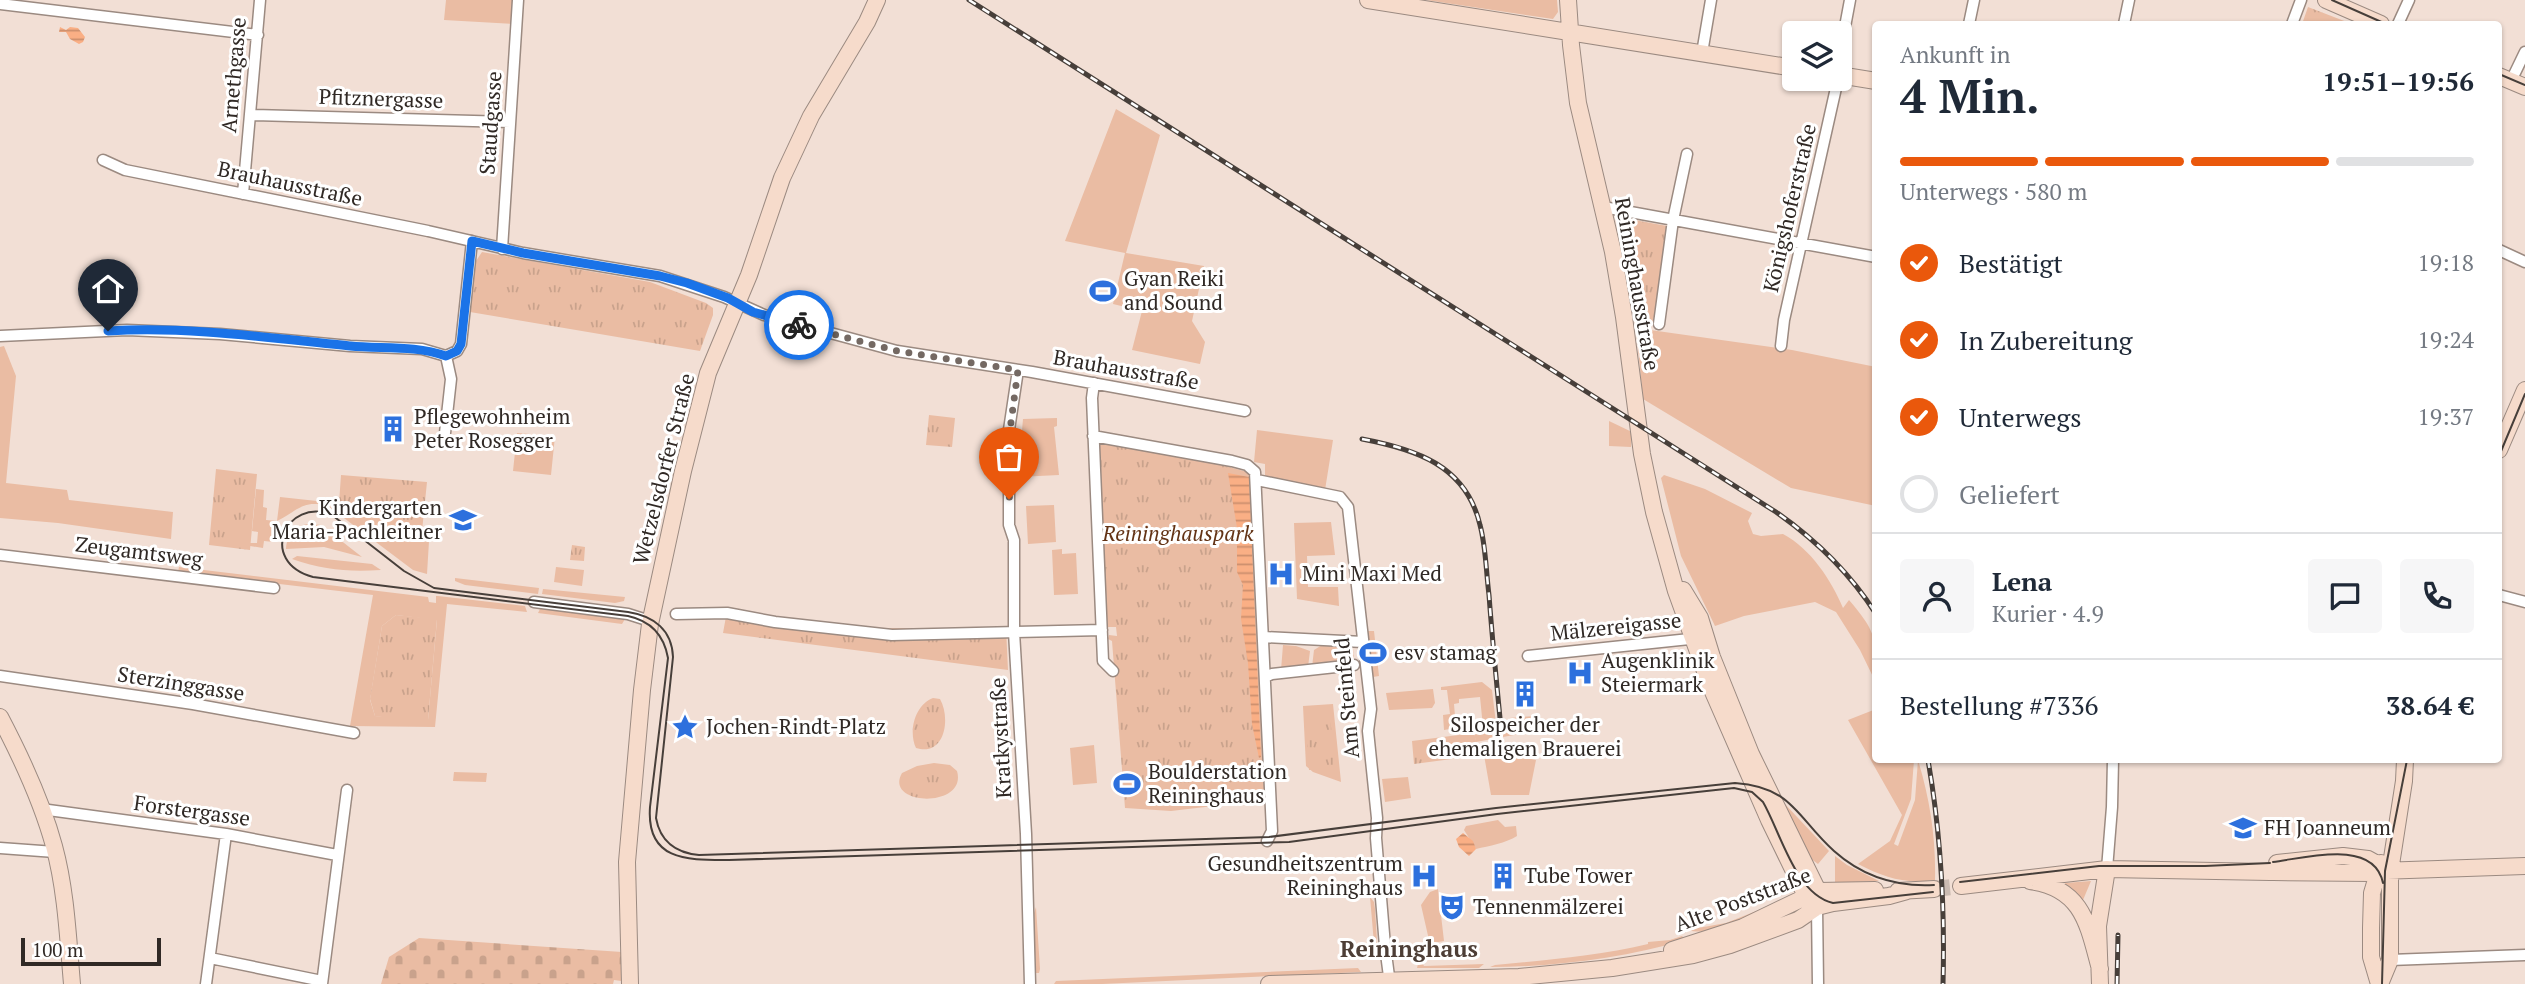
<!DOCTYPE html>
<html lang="de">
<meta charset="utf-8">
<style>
:root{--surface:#fff;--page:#f6f6f7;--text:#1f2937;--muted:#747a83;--line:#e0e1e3;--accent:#ea580c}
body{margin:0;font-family:"PT Serif",serif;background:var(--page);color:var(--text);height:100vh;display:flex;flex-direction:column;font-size:26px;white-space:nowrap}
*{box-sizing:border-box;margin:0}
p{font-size:23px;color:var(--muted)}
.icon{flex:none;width:38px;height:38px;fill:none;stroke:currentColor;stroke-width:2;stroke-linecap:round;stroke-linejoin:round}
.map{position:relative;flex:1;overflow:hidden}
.sheet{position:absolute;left:1872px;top:21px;width:630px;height:742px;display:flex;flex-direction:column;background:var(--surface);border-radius:7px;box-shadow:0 2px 5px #0004}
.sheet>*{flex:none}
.tools{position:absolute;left:1782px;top:21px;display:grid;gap:14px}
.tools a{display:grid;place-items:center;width:70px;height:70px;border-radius:7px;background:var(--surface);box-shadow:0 2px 5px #0004;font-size:35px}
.scale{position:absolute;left:21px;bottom:18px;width:140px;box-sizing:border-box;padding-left:7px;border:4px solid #302925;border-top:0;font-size:19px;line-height:24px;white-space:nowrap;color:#302925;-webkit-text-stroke:5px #fff;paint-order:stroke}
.pin{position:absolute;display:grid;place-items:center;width:60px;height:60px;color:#fff;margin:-72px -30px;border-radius:50% 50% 50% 0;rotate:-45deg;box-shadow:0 0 7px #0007}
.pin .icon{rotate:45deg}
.courier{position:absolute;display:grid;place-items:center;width:70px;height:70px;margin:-35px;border:5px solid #1a73e8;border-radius:50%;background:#fff;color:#222;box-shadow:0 2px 9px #0007}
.summary em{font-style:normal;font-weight:600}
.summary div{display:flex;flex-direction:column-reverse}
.summary{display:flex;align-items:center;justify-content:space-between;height:119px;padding:0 28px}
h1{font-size:46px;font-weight:600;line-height:52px}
.bar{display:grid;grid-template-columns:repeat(4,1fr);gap:10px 7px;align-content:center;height:84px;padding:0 28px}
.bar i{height:9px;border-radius:5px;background:var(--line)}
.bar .current{background:var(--accent)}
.bar p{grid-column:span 4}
.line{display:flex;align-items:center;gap:18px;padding:0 28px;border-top:2px solid var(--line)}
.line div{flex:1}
.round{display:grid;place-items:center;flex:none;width:74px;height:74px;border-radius:7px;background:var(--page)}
ol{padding:0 28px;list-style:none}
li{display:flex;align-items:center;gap:21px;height:77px}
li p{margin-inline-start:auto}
li .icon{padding:7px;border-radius:50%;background:var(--accent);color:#fff;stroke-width:4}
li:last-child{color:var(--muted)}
li i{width:38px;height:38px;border:4px solid var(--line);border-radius:50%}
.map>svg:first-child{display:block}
.green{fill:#eabca3;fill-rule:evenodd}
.cemetery{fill:url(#cemetery-stones)}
.park{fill:url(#park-tufts)}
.water{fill:url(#water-rules)}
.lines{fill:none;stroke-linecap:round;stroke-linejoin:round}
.secondary-tunnel{stroke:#cbbbb2;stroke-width:16;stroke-dasharray:16 8;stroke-linecap:butt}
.street-casing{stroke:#9b8a81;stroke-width:13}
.secondary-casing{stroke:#9b8a81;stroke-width:18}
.street{stroke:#fff;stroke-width:10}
.secondary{stroke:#f6dbcb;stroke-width:16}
.tram{stroke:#473f3a;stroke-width:2}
.rail-casing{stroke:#473f3a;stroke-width:5}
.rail{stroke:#fff;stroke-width:2.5;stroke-dasharray:8;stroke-linecap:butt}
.done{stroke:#746963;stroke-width:7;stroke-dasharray:0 12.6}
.route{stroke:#1a73e8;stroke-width:9}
.labels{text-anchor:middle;stroke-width:6;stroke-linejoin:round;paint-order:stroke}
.street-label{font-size:21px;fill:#302925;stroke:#fff}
.poi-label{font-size:21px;fill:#302925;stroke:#fff;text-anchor:start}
.park-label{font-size:21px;font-style:italic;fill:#633315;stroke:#fff}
.neighbourhood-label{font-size:23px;font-weight:bold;fill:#4d3e36;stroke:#fff}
</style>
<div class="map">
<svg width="2525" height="984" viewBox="0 0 2525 984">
<defs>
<pattern id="cemetery-stones" width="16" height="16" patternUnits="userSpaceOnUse" patternTransform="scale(1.75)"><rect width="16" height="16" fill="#eabca3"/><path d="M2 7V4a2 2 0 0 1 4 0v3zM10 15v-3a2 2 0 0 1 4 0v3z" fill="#c9a28c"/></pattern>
<pattern id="park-tufts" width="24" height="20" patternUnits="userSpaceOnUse" patternTransform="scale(1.75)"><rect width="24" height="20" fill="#eabca3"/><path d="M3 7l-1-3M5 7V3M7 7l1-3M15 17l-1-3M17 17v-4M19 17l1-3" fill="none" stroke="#c9a28c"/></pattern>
<pattern id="water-rules" width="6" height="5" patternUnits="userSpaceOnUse" patternTransform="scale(1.75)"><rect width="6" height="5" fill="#faaf85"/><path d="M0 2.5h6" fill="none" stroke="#cb8e6d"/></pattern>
</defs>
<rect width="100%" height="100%" fill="#f2dfd5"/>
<!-- green -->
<path class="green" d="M446 0H516L514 24 444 20Z
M1426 0H1557L1558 12 1553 19Z
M1116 109 1160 135 1126 253 1204 266 1192 321 1205 342 1200 364 1132 350 1142 311 1113 304 1125 253 1065 241Z
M1636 328 1792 350 1876 367V506L1791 488 1643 399Z
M4 346 16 376 6 483 67 490 69 500 173 512 171 539 58 523 0 518V347Z
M1057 418V426L1054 427 1059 475 1018 477 1023 419Z
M1609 421 1632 432 1631 447 1609 446Z
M1257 430 1333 440 1325 490 1265 479V464L1254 462Z
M517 433 555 436 551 475 513 471Z
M1664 475 1705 489 1752 513 1748 521 1753 534 1761 536 1783 534C1811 549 1831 580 1843 608L1849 600C1878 634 1876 639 1876 683L1860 650 1836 612 1815 602 1744 616 1715 626 1681 556 1661 478Z
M256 489 264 490 263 507 267 508 266 520 277 521 280 497 372 507 370 536 429 541 427 574 413 570 328 506C302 499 298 511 277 521L274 542 264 541 263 548 250 546V543H257L258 532 252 531Z
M1054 505 1056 542 1028 544 1026 506Z
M1331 522 1335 555 1307 556 1308 587H1338L1339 606 1297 599 1294 523Z
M311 524 321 525 362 557 324 547 286 549C287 534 296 524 311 524Z
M1062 549V554L1076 553 1078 594 1054 595 1052 550Z
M297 556 372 564 381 570C348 572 324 570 292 559Z
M179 567 428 597 429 602 436 603V596H438L525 606 527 612 447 604 435 727 350 726 373 595 178 572ZM396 615 437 620 428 720 375 716 370 700 382 626Z
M556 567 584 570 582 586 554 582Z
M455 578 539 588 538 594 465 585 455 581Z
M543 589 625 597 624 601 615 603 542 594Z
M543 608 625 619 622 624 538 613 540 609Z
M1366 631H1374L1379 676 1373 677Z
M1283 645 1296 646 1310 651 1308 667 1281 670Z
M1322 645 1353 648 1354 662 1312 667 1314 650Z
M1482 682 1492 690 1496 724 1510 722 1509 718 1535 716 1530 732 1476 742 1474 733 1476 728 1483 727 1480 697 1459 699V703L1454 704 1456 728 1444 730 1443 715 1450 714 1447 690H1441V687Z
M1433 689 1435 703 1432 708 1389 710 1386 693Z
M1333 704 1341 782 1313 772 1306 766 1303 706Z
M1876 709V760H1914L1911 799 1894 844 1898 846 1915 800 1918 760C1930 800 1936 838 1935 880 1903 884 1886 878 1858 864L1890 841 1902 815 1848 720Z
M1094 745 1097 783 1073 785 1070 748Z
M1487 750 1536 760 1529 795H1491L1484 755Z
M454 772 487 773 486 782 453 781Z
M1408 777 1411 798 1385 802 1382 779Z
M1783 802 1829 851 1818 864 1810 858Z
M1498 820 1505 827 1516 826 1517 836C1506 843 1489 846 1476 849L1464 830 1466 826Z
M1835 856 1847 865 1879 881 1835 883Z
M2091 881 2083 900 2080 902 2063 888 2065 883Z
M1438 889 1444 941 1433 943 1429 940 1421 905 1430 892Z
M1370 897 1374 902 1375 909 1378 957 1375 955Z
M1779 902C1753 918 1717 937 1687 930L1726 923Z
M1036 907 1040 969 1039 973H1036L1033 916Z
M1682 936 1686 940C1623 958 1555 967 1490 967L1495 965C1546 960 1597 956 1648 944V942L1670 940Z
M1418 964H1423L1424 966 1484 964 1479 968H1417Z
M1358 968 1361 972 1102 984H1054L1056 981Z"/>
<!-- cemetery -->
<path class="cemetery" d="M419 938 622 952 621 981 614 980 613 984H381L389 957Z"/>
<!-- park -->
<path class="park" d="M2308 7 2352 24H2302Z
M1618 217 1667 226 1653 323 1636 322Z
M482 252 650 282 706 303 713 308V315L700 351 464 311 474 264Z
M929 415 955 418 952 447 926 445Z
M1097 442 1218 464 1251 473 1265 800 1171 811 1125 808 1112 641 1108 639 1109 635 1117 636 1116 627H1106Z
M216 469 257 474 250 550 209 545Z
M341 475 427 482 421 541 370 536 372 507 339 503Z
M572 545 585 547 584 561 570 560Z
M727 611 880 628H1006L1008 670 723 633Z
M396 615 437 619 428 720H403L375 716 370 699 382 626Z
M933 698 940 699C951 718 945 757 916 748 908 731 915 705 933 698Z
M1330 712 1334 769 1309 770 1306 714Z
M1474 733 1477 744 1483 748 1482 755 1414 764 1412 741Z
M934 763 950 765 957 771C968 809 883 806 902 773L917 766Z"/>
<!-- water -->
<path class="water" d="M60 27 66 30 70 27 78 28 85 37 83 42 79 44 70 39 66 32H59Z
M1228 473 1249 477 1261 757 1259 758 1252 724 1248 663 1241 619 1243 585 1237 572V528Z
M1463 833 1473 841 1476 849 1469 856 1459 847 1456 839Z"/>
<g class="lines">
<!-- secondary-tunnel -->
<path class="secondary-tunnel" d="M1934 889 1961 886"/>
<!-- street casing -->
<g class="street-casing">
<path id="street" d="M0 4 258 35
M1969 24 1974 0
M2124 24 2129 0
M2292 24 2301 0
M2398 24 2409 0
M1702 53 1711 0
M1839 59 1850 0
M2511 81 2525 52
M251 115 510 122
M103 160 125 170 428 231 523 253 660 276 724 297 764 315 897 351 1032 372 1245 411
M243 194 260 0
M1603 207 1876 257
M502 249 518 0
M2499 250 2525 262
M1659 324 1673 220 1687 154
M0 336 127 330 220 334 350 346 422 349 446 356
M1781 346 1784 320 1838 79
M446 356 457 351 461 344 472 241
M1018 370 1004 463 1009 492V525L1014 540V632L1026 834 1030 984
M1094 383 1092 398 1103 661 1113 671
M1010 430C1017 449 1017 470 1010 489
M445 433 451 379 446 356
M1093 436 1232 461 1247 465 1255 472 1272 831 1267 841
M1257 480 1340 497 1348 507 1371 709 1368 731 1377 818 1376 838 1385 946 1390 984
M0 555 274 588
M2499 595 2525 602
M534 602 628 614 650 621
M676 614 727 613 775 622 892 635 1102 630
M1264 637 1363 642
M1528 656 1699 638
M0 676 193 704 354 733
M1265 677 1272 674 1354 665
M41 809 226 834 337 855
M0 848 55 852
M2107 869 2112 807 2113 760
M1817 907 1818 984
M210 958 322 981
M2390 960 2525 955
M206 984 226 834
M322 984 347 790"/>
</g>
<!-- secondary casing -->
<g class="secondary-casing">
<path id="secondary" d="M1368 0 1794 68
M1568 0 1571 45 1578 103 1613 252 1624 317 1642 454 1654 512 1676 591 1710 685 1769 820 1806 896 1817 907
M2326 0 2381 24
M1839 75 1876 81
M2499 76 2525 87
M2499 450 2525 390
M1683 590 1700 618 1712 657 1751 754 1818 891 1817 907
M0 717C21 757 42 802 54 846 66 890 68 938 72 984
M2277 863 2343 856 2368 859 2388 870
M2273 872 2372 873 2380 871 2525 866
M2030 881C2083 888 2088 925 2100 969
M1961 886 2107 869 2270 872
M1898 891 1934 889
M1672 950 1743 927 1818 891 1875 890
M630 984 627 862 642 690 650 624 683 471 708 373 749 275 782 178 811 116 867 22 877 0
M1269 984 1519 977 1612 968 1693 955 1730 945 1798 920 1817 907 1833 903 1889 896 1907 891
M2100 984 2098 926 2107 869
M2379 984 2371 957V928L2372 893 2381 863
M2380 984 2390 960V871L2404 781 2405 760"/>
</g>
<!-- street -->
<use href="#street" class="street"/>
<!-- secondary -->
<use href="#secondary" class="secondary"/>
<!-- tram -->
<path class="tram" d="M2332 0 2386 24
M2499 74 2525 85
M2499 456 2525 394
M2273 862C2305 858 2374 838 2383 883
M1960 882 2099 866H2205L2270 863
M1933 892 1833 903C1795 894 1781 833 1763 802L1752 792 1734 788 1497 814 1289 842 729 860C689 860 646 862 650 807L668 658C664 635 651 621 628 616L313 577C257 562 286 496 332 515L404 571 434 588 628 612C654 616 672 630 673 657L656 818C660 841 676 853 699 855L1269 837 1496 808 1735 783C1793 787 1797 818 1834 851 1862 876 1897 887 1934 885
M2382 984 2385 871 2407 760"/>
<!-- rail casing -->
<g class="rail-casing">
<path id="rail" d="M969 0 1776 512C1816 540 1850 573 1876 614
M1362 439C1415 449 1466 465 1480 525 1486 547 1486 572 1489 595 1492 636 1496 677 1500 718
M1928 760C1941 834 1945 908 1943 984
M2117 984 2118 935"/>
</g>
<!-- rail -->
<use href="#rail" class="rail"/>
</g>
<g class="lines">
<!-- done -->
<path class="done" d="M799 325 897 351 1018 370 1010 430 1015 447V469L1009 499"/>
<!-- route -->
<path class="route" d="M108 331C188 326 270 338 350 346 382 349 415 345 446 356L457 351 461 344 472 241 523 253 660 276 687 283 728 298 753 312 799 325"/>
</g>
<!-- icons -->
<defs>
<g id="stadium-bare" transform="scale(2.1)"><path d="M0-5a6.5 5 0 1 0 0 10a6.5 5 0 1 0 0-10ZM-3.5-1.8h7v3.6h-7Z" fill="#2d70dd" stroke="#fff" stroke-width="2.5" paint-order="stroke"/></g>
<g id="building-bare" transform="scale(2.1)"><path d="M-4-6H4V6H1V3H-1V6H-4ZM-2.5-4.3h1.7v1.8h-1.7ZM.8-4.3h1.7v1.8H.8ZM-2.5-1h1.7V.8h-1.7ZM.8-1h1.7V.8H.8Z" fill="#2d70dd" stroke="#fff" stroke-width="2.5" paint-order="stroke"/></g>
<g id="school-bare" transform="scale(2.1)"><path d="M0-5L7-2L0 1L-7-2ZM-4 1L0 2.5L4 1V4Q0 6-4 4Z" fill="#2d70dd" stroke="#fff" stroke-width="2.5" paint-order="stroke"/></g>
<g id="hospital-bare" transform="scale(2.1)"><path d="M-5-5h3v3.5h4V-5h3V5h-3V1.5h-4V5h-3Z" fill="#2d70dd" stroke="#fff" stroke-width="2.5" paint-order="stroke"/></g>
<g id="sight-bare" transform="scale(2.1)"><path d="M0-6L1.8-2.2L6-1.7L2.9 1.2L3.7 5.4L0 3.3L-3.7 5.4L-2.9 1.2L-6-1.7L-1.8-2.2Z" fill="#2d70dd" stroke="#fff" stroke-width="2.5" paint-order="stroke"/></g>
<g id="university-bare" transform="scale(2.1)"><path d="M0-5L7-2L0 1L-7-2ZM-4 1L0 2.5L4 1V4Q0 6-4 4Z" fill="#2d70dd" stroke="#fff" stroke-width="2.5" paint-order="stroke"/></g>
<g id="theatre-bare" transform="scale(2.1)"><path d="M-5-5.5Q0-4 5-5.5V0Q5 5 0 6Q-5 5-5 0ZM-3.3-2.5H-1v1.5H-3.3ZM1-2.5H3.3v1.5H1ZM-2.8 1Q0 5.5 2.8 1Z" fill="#2d70dd" stroke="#fff" stroke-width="2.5" paint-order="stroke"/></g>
</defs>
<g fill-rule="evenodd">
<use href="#stadium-bare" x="1103" y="291"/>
<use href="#building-bare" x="393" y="429"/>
<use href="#school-bare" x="463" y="520"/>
<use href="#hospital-bare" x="1281" y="574"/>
<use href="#stadium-bare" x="1373" y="653"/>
<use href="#hospital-bare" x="1580" y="673"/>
<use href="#building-bare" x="1525" y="694"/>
<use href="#sight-bare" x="685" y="727"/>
<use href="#stadium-bare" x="1127" y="784"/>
<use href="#university-bare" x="2243" y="828"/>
<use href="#hospital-bare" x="1424" y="876"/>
<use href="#building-bare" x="1503" y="876"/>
<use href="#theatre-bare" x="1452" y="907"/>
</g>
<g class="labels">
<!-- street labels -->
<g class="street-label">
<text transform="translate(234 75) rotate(-85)" y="7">Arnethgasse</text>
<text transform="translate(381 99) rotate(2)" y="7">Pfitznergasse</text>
<text transform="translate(491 123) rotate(-86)" y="7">Staudgasse</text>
<text transform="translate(290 184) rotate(12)" y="7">Brauhausstraße</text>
<text transform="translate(1790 208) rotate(-77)" y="7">Königshoferstraße</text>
<text transform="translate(1637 284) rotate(80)" y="7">Reininghausstraße</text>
<text transform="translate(1126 370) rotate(10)" y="7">Brauhausstraße</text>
<text transform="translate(664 469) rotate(-76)" y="7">Wetzelsdorfer Straße</text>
<text transform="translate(139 552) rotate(7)" y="7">Zeugamtsweg</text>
<text transform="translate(1616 627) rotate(-6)" y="7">Mälzereigasse</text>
<text transform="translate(181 684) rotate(9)" y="7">Sterzinggasse</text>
<text transform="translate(1347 698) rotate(-95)" y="7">Am Steinfeld</text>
<text transform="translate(1001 738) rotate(-93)" y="7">Kratkystraße</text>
<text transform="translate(192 811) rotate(8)" y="7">Forstergasse</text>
<text transform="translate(1743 900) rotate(-21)" y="7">Alte Poststraße</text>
</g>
<!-- poi labels -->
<g class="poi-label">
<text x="1124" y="286">Gyan Reiki<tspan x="1124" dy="24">and Sound</tspan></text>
<text x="414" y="424">Pflegewohnheim<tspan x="414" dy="24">Peter Rosegger</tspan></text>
<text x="442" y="515" text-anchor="end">Kindergarten<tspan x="442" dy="24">Maria-Pachleitner</tspan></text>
<text x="1302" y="581">Mini Maxi Med</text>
<text x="1394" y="660">esv stamag</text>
<text x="1601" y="668">Augenklinik<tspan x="1601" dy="24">Steiermark</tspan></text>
<text x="1525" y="732" text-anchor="middle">Silospeicher der<tspan x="1525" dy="24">ehemaligen Brauerei</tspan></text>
<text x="706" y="734">Jochen-Rindt-Platz</text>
<text x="1148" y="779">Boulderstation<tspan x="1148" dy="24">Reininghaus</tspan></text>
<text x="2264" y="835">FH Joanneum</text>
<text x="1403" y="871" text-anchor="end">Gesundheitszentrum<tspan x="1403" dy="24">Reininghaus</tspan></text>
<text x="1524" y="883">Tube Tower</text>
<text x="1473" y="914">Tennenmälzerei</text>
</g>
<!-- park labels -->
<g class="park-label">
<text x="1178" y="541">Reininghauspark</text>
</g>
<!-- neighbourhood labels -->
<g class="neighbourhood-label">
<text x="1409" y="957">Reininghaus</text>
</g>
</g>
</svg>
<div class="tools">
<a><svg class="icon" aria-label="layers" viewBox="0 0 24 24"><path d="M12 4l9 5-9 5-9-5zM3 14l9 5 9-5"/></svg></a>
</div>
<div class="scale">100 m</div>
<div class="pin" style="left:1009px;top:499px;background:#ea580c"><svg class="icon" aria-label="bag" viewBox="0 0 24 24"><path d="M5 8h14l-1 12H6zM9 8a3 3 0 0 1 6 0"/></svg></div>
<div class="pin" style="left:108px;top:331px;background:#1f2937"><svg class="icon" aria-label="home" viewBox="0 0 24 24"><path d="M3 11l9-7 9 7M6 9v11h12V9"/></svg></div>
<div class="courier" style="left:799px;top:325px"><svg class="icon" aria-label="bike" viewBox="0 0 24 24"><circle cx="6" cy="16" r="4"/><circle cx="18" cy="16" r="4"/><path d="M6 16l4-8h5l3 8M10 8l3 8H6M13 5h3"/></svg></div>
<section class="sheet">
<div class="summary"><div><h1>4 Min.</h1><p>Ankunft in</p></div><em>19:51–19:56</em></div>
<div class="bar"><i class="current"></i><i class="current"></i><i class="current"></i><i></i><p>Unterwegs · 580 m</p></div>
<ol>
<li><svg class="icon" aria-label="check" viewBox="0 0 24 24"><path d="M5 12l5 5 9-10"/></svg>Bestätigt<p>19:18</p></li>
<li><svg class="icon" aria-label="check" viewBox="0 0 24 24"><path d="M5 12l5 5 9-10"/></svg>In Zubereitung<p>19:24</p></li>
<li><svg class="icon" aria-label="check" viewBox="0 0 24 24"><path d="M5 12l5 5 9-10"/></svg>Unterwegs<p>19:37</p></li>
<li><i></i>Geliefert</li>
</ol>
<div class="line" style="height:126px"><a class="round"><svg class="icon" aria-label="person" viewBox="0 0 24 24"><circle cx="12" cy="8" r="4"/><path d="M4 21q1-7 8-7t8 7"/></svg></a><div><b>Lena</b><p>Kurier · 4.9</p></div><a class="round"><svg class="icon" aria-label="chat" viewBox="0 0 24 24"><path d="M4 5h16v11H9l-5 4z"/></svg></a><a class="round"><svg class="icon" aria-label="phone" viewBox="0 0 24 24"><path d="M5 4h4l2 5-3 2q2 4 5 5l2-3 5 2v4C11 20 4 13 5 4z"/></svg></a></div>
<div class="line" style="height:91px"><div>Bestellung #7336</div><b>38.64 €</b></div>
</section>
</div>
